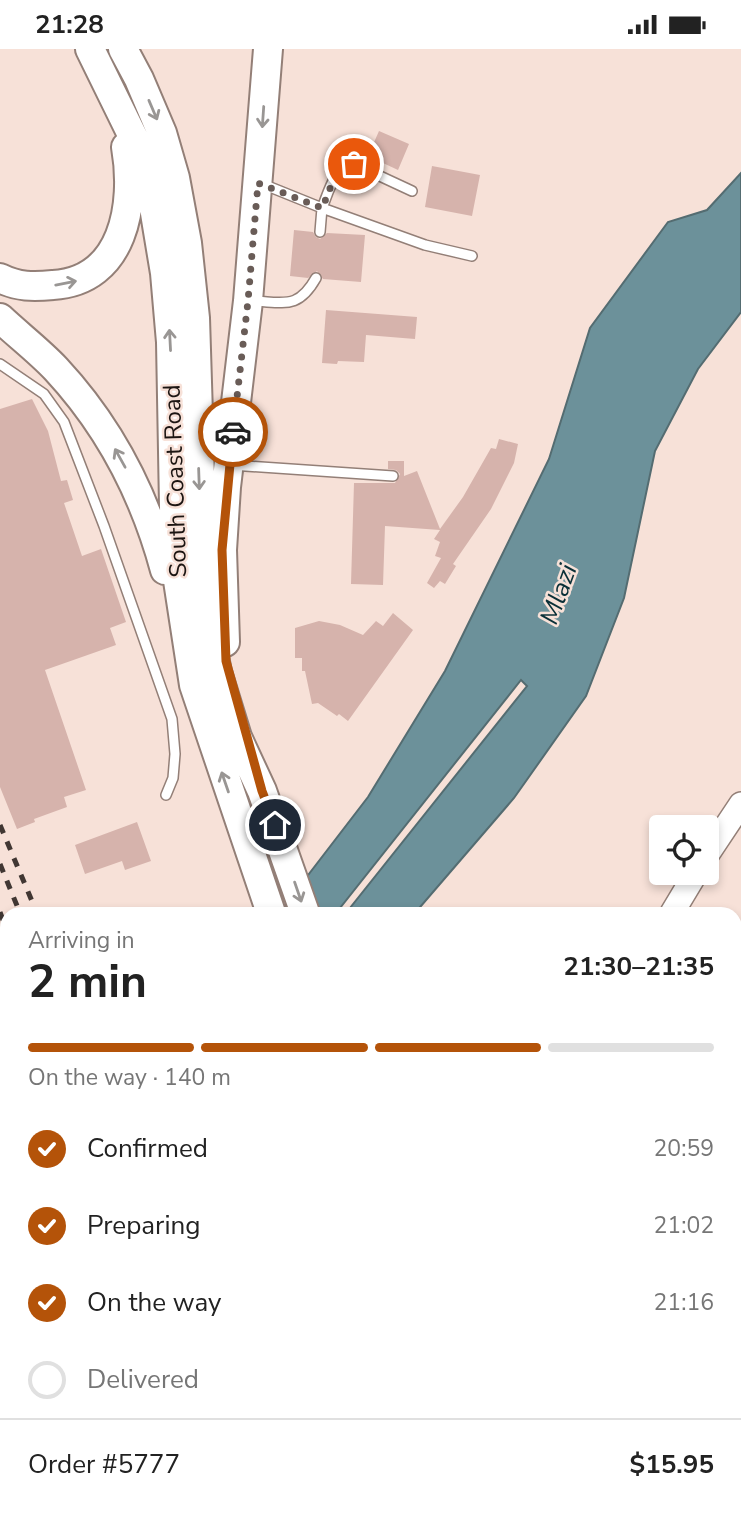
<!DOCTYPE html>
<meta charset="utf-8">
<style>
:root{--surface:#fff;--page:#f6f6f6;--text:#222;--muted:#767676;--line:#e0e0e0;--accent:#b45309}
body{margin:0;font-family:"Nunito Sans",sans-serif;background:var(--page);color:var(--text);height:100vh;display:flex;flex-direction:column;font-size:26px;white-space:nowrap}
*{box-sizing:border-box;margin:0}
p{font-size:23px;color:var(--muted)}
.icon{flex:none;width:38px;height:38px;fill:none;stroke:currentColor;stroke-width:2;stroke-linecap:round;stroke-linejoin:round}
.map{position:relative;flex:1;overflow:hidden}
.panel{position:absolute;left:0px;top:858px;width:742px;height:618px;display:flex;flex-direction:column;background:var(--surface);border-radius:21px 21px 0 0;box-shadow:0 4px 10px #0003}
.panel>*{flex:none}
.controls{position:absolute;left:649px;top:766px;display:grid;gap:14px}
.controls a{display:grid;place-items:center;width:70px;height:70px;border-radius:7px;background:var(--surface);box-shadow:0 4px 10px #0003;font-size:35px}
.pin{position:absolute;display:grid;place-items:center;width:60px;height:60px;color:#fff;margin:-30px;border:4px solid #fff;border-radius:50%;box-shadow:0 2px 7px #0007}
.courier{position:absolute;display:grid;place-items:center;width:70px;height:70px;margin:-35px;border:5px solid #b45309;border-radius:50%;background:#fff;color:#222;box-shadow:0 2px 9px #0007}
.headline em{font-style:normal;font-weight:700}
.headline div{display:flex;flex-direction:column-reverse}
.headline{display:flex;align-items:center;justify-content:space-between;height:119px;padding:0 28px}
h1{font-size:46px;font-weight:700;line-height:52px}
.bar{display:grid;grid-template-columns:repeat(4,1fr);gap:10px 7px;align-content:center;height:84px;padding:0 28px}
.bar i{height:9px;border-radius:5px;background:var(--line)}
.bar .current{background:var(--accent)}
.bar p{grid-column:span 4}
.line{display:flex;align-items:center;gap:18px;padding:0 28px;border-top:2px solid var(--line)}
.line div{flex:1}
ol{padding:0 28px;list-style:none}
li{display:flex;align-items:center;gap:21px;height:77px}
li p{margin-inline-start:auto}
li .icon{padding:7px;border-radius:50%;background:var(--accent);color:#fff;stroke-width:4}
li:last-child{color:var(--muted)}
li i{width:38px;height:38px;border:4px solid var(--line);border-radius:50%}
.status{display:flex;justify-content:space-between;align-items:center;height:49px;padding:0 35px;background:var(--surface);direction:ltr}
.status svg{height:19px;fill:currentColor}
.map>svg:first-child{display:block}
.green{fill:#a9c2b5}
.water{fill:#6c919a;stroke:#546c71;stroke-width:2}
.building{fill:#d6b3ac}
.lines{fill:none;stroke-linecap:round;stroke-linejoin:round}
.service-casing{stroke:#937f77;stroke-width:12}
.tertiary-casing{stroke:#937f77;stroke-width:26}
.primary-casing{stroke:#937f77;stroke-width:32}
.motorway-casing{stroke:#937f77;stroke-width:37}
.service{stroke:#fff;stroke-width:9}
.tertiary{stroke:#fff;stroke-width:23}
.primary{stroke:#fff;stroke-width:28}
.motorway{stroke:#fff;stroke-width:33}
.rail{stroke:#413733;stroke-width:5;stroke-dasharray:9 9;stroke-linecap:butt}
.oneway{stroke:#999694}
.done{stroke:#695c57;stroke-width:7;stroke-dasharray:0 12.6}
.route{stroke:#b45309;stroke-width:9}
.labels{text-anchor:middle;stroke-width:5;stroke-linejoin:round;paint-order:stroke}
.street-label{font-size:24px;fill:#1c1512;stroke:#f7e1d8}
.water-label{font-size:26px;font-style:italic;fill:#092f37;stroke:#f7e1d8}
</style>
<div class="status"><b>21:28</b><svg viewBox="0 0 49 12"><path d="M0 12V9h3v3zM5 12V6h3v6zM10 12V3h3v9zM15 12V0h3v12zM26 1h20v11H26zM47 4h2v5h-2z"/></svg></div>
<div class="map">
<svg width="741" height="1474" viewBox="0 0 741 1474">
<rect width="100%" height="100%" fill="#f7e1d8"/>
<!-- green -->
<path class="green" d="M7 1465V1468H139L127 1474H0Z"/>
<!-- water -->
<path class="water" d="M741 124V263L698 320 655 402 624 549 586 647 514 749 415 864H346L527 637 521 631 336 864H279L368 748 445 622 549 410 590 279 668 173 707 161Z
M7 1184V1278L0 1287V1192Z
M0 1292 4 1295 7 1292V1374L0 1384Z"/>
<!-- building -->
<path class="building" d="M379 82 409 95 398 121 368 107Z
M432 117 480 126 472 167 425 158Z
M294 181 313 183 316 188 320 190 327 184 365 186 361 233 323 230 317 222 308 229 290 227Z
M326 261 417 268 415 290 366 286 364 313 338 312 337 315 322 314Z
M32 350 48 382 61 432 67 431 73 451 64 454 82 507 101 500 126 573 110 579 116 596 45 621 86 741 64 748 67 758 34 770 35 773 17 780 0 738V360Z
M499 390 518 395 514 414 491 460 453 515 456 517 445 535 440 532 434 539 427 534 441 509 435 507 440 493 434 490 440 481 385 477 383 536 351 535 354 434H395L400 425 396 421 388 420V412H404V427L417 422 440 480 463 448 491 399 496 400Z
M393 564 413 581 348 672 339 665 337 667 318 654 312 655 305 622H302V609H295V579L319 572 340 576 363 586 376 572 383 577Z
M137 773 151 812 125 821 122 812 85 825 75 796Z"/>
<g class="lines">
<!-- service casing -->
<g class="service-casing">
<path id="service" d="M260 134 322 159 320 183
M412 142 354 115C335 115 328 145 322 159L425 196 472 207
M252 252C284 253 298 261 316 229
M0 315 44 345 64 373 104 477 172 670 175 705 173 729 166 746
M231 416 393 427
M735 900 741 895
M735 1031 741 1032"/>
</g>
<!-- tertiary casing -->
<g class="tertiary-casing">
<path id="tertiary" d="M707 806 741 755
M672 864 696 824"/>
</g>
<!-- primary casing -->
<g class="primary-casing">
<path id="primary" d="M90 0 142 106 151 140 165 224 171 293 175 512 194 636 271 864
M123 0 139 30 162 84 175 129 187 194 195 269 204 558 217 623 237 688 262 742 305 864
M0 229C18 238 33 238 53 236 124 232 136 155 126 98
M0 269C18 286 39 302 56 320 109 377 145 447 165 521
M225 593 222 501 226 438 248 252 268 0
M488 1468 490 1474
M519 1468 521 1474"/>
</g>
<!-- motorway casing -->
<g class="motorway-casing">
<path id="motorway" d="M0 1075H7
M735 1152 741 1153
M0 1195H7
M735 1276 741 1277
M735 1359H741"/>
</g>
<!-- service -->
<use href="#service" class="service"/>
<!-- tertiary -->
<use href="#tertiary" class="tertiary"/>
<!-- primary -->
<use href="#primary" class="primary"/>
<!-- motorway -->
<use href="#motorway" class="motorway"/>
<!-- rail -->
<path class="rail" d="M0 776 37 864
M0 815 20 864
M0 863 7 882
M0 910 7 928
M211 1468 213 1474
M231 1468 234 1474
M249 1468 251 1474
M269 1468 271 1474"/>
</g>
<!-- one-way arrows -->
<defs><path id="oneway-shaft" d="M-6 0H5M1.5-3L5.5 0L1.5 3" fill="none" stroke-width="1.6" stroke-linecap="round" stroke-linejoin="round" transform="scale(1.75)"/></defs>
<g class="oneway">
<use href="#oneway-shaft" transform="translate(153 61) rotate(67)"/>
<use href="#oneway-shaft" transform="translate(263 68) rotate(94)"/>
<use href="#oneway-shaft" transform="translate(66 234) rotate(-11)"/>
<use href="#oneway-shaft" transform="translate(170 291) rotate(-93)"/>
<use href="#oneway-shaft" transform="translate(120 409) rotate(-119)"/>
<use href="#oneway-shaft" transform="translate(199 430) rotate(88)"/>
<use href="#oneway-shaft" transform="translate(225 733) rotate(-109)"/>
<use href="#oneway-shaft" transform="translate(298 843) rotate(71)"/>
</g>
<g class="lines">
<!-- done -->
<path class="done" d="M233 383 248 252 258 134 322 159C329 145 335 115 354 115"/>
<!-- route -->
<path class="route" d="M233 383 222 501 226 612 262 742 275 776"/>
</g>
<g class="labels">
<!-- street labels -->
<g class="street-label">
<text transform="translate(175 432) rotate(-92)" y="8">South Coast Road</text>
</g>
<!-- water labels -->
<g class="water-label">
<text transform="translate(558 545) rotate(-70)" y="9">Mlazi</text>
</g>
</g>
</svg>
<div class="controls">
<a><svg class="icon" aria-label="locate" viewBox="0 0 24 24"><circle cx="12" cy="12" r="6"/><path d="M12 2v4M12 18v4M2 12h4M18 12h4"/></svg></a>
</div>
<div class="pin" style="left:354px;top:115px;background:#ea580c"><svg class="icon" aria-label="bag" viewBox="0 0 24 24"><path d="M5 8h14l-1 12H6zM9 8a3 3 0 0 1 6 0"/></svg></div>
<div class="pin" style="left:275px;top:776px;background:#1f2937"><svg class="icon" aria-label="home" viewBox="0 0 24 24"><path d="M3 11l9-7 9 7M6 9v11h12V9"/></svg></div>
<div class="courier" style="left:233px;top:383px"><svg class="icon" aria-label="car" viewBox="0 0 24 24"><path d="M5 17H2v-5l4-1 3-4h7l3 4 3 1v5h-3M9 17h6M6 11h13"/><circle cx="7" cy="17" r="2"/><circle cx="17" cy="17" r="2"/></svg></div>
<section class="panel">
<div class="headline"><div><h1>2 min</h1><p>Arriving in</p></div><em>21:30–21:35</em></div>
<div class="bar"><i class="current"></i><i class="current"></i><i class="current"></i><i></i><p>On the way · 140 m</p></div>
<ol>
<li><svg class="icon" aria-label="check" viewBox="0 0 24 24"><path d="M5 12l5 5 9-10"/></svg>Confirmed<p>20:59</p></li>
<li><svg class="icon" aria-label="check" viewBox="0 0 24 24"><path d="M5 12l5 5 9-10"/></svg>Preparing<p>21:02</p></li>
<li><svg class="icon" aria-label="check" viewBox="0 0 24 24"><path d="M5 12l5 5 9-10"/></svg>On the way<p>21:16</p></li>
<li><i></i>Delivered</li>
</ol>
<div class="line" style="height:91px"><div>Order #5777</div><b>$15.95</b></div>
</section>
</div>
